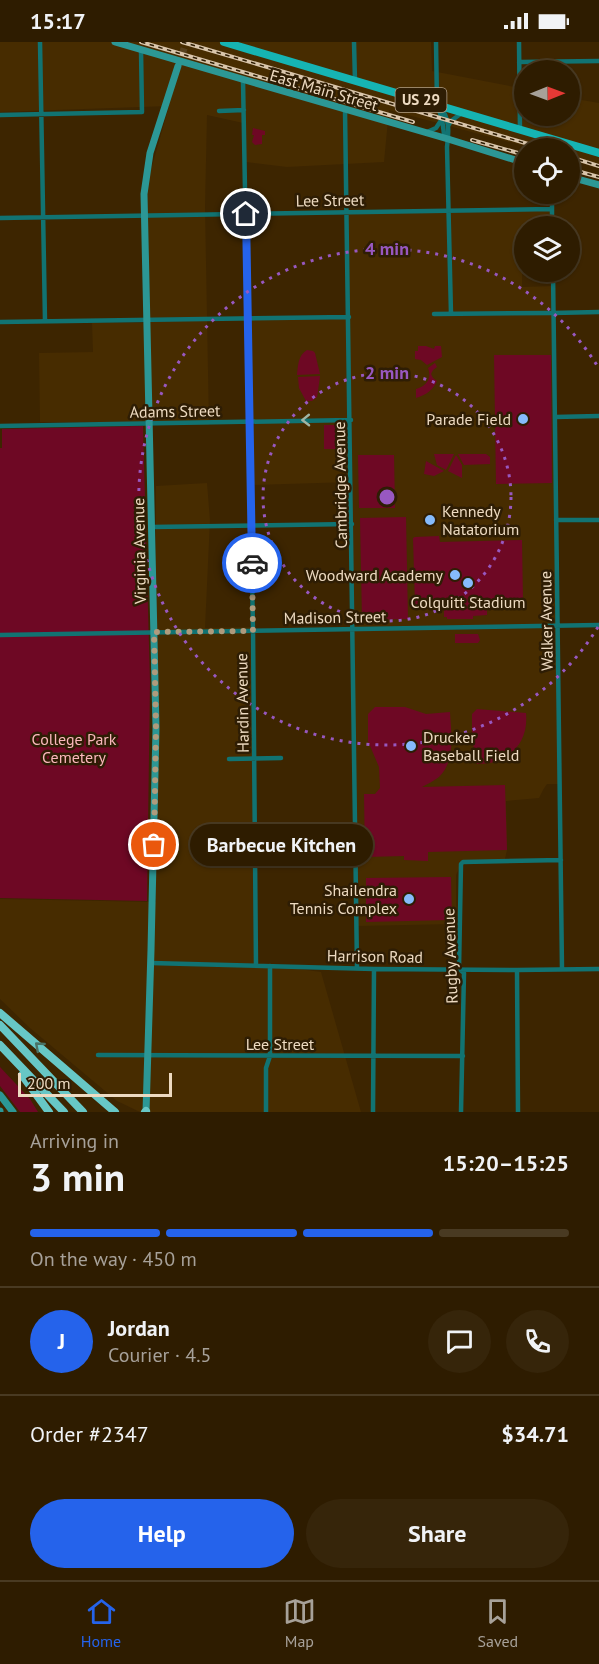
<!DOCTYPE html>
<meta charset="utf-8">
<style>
:root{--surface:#2e1c00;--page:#36250a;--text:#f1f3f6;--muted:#a7a199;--line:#493a22;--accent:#2563eb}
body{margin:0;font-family:"PT Sans",sans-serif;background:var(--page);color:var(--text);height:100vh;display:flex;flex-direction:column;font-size:22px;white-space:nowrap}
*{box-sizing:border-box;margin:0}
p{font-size:20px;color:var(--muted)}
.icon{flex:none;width:33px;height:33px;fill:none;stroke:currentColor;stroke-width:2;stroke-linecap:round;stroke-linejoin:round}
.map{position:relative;height:1070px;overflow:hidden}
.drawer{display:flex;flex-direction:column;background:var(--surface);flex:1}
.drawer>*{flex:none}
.needle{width:39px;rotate:89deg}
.tools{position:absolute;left:514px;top:18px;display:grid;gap:12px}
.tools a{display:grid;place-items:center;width:66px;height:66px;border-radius:50%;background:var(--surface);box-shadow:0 2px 4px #0004,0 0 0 2px var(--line);font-size:30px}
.scale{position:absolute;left:18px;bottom:15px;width:154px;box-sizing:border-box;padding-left:6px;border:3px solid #eddac1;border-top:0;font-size:16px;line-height:21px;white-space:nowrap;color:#eddac1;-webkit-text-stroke:4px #2e1d04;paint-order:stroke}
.pin{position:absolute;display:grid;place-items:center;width:51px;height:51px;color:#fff;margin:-26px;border:3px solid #fff;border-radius:50%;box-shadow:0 2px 6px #0007}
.courier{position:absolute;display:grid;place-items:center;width:60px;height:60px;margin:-30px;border:4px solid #2563eb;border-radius:50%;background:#fff;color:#222;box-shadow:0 2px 8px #0007}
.bubble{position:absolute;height:42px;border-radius:21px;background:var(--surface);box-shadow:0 2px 4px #0004,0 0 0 2px var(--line);font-size:20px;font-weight:800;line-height:42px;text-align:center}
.summary em{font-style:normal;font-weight:800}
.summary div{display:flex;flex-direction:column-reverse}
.summary{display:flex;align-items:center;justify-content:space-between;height:102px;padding:0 30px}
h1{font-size:39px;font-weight:800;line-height:45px}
.bar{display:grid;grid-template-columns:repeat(4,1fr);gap:9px 6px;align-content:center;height:72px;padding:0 30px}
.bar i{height:8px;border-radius:4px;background:var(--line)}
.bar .selected{background:var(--accent)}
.bar p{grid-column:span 4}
.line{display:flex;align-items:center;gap:15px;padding:0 30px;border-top:2px solid var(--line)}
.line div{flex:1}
.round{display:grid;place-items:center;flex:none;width:63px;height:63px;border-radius:32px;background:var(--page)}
.cta{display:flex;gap:12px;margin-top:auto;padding:12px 30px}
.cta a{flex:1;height:69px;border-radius:36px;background:var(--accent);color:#fff;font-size:24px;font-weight:800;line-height:69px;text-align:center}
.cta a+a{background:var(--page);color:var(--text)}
.status{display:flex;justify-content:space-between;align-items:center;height:42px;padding:0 30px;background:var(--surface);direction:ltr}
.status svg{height:16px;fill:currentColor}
.tab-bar{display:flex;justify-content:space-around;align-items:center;height:84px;border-top:2px solid var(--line);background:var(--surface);font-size:16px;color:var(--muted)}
.tab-bar a{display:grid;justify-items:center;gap:3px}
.tab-bar .selected{color:var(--accent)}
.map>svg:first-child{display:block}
.built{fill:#472c00}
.green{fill:#6e0824}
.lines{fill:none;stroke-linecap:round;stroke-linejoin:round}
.secondary-tunnel{stroke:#57401d;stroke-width:7;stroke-dasharray:7 3.5;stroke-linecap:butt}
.street{stroke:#117372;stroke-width:4.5}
.secondary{stroke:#2c9795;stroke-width:7}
.primary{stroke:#16b4b3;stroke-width:8}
.highway{stroke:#67c7c6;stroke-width:8}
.rail-casing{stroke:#d9c5ab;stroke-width:4}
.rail{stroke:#2e1d04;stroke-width:1.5;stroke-dasharray:4.5;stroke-linecap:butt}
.oneway{stroke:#a0b6a5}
.oneway2{stroke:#4a7265}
.done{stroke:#af9b7d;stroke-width:6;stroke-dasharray:0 10.8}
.route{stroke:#2563eb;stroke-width:8}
.ring{fill:none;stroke:#9858c0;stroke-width:3;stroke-dasharray:3 6}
.poi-dot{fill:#86bbfb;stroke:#2e1d04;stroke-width:2}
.labels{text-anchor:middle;stroke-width:5;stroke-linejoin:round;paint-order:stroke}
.shield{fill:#2e1d04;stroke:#b4a188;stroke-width:1.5}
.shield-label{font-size:15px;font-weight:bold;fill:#eddac1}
.street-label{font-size:16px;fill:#eddac1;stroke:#2e1d04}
.poi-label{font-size:16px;fill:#eddac1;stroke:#2e1d04;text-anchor:end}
.park-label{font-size:16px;fill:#fbb7bc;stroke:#2e1d04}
.centre{fill:#9858c0;stroke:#2e1d04;stroke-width:3}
.ring-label{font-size:18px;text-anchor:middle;font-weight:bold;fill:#9858c0;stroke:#2e1d04;stroke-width:5;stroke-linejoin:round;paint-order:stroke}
</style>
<div class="status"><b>15:17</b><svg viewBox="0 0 49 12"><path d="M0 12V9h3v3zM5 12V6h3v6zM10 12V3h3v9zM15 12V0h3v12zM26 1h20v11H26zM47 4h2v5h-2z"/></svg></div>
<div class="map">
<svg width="599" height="1070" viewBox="0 0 599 1070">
<rect width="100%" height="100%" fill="#3d2500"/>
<!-- built -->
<path class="built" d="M0 0H431L432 29 525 47V74H570V56L599 61V127L570 117V106H532L389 68 384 120 287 125 246 120 243 81 207 73 205 165 209 383H192L155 380H40L39 311 93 310 92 281H150L147 142 169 64 0 70Z
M552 167V184H525V207H522V245L553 244 560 742H547L543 748 539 756 506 759 507 808 505 817 461 822 456 833V882L357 884 351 440 250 443 247 276 349 274 347 170Z
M207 441 210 478 205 586 250 585 256 921 321 930 361 1070H140L117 1059 30 986 0 957V857L156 860V444Z"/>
<!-- green -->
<path class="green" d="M253 86 265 89V93H262V102L255 103 252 100 254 93H252Z
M418 304H426L434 307 435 304H441L442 315 427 323 421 318 415 317V309H418Z
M307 308 313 309 315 311 320 332 297 333C298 324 298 313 307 308Z
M494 313H551L552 441 496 442Z
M435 321 437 325 433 328 431 332 433 336 437 339C433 348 426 353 416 356V347C427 344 432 336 428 326Z
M320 334 318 349 317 355 312 359H306L299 346 298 335Z
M324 383H344V407H324Z
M143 384 150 640 147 859 0 856V406H2V387Z
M434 412H454L446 428 437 423Z
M458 412H486L490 415V422L464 423Z
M358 413H394L395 466H359Z
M456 413 462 423V436L448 429Z
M426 419 444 429 434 434 424 432Z
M406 475 408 577 362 578 360 476Z
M439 494 440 500 522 498 523 561 487 562V573L473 574V577H447V575H444V563H415L413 496 415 495Z
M455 592H478L480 598 478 601H455Z
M375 665H405L426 672 450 670C451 692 456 718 439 735 434 739 427 742 422 745L505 743 507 808 428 810V819L404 818V814L365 815 364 752H375L380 746 379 725 368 699V672Z
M477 667 526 671C529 702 508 722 477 722L472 697V672Z
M451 835 452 878 366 880V836Z
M0 1025 30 1057 38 1070H20L0 1044Z"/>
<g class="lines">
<!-- secondary-tunnel -->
<path class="secondary-tunnel" d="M179 23 186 0"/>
<!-- street -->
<path class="street" d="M40 0 45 279
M354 0 355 39
M436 0 437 62 442 77 444 92 448 97
M519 0 520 88
M519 20 599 19
M243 38 253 589 256 924
M439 64C450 75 449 90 447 105L451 272
M345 68 357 926
M219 69 244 68
M0 73 142 70 141 8
M448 84 451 79 463 70
M427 90 436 86 442 77
M552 152V184
M0 176 552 167
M553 230 562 927
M553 271 599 270
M434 272 551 271
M0 280 349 275
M555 375 599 374
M0 384 351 378
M556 478H599
M152 485 352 482
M0 593 599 583
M229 717 281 716
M255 819H357
M151 921 374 927 517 928 599 927
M517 928 518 1070
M98 1013 463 1014
M266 1070V1026L270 1014V924
M373 1070 374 927
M461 1070 464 931 459 927 461 822 463 820 561 818"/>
<!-- secondary -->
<path class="secondary" d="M115 0 448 97 525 121
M570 135 599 143
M0 1053 13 1070
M0 1069V1070
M146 1070 151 908 156 686 144 152 150 111 178 24"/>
<!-- primary -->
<path class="primary" d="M224 0 599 111"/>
<!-- highway -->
<path class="highway" d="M0 971 115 1070
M0 983 83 1070
M0 1003 64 1070
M22 1033 49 1070
M145 1070 146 1069"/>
<!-- rail casing -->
<g class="rail-casing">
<path id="rail" d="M141 0 413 80
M182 0 542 106
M472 98 525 113
M570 115 599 124
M570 127 599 135"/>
</g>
<!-- rail -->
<use href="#rail" class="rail"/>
</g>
<!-- one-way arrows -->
<defs><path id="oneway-chevron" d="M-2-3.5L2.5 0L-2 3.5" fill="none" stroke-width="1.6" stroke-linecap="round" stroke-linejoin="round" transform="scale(1.5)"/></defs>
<use class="oneway" href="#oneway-chevron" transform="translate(306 378) rotate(179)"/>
<use class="oneway2" href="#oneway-chevron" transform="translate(39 1004) rotate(-139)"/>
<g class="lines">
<!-- done -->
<path class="done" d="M154 803 156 686 154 590 253 589 252 521"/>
<!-- route -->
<path class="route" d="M246 172 252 521"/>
</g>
<!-- distance rings -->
<g class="ring">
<circle cx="387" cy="455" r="124"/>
<path d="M598 585A248 248 0 1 1 598 325"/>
</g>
<!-- markers -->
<g class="poi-dot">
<circle cx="523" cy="377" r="6"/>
<circle cx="430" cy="478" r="6"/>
<circle cx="455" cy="533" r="6"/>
<circle cx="468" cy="541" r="6"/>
<circle cx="411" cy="704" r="6"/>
<circle cx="409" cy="857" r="6"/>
</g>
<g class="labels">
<!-- shield labels -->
<rect class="shield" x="395.5" y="46" width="51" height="24" rx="4.5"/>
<g class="shield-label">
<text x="421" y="63">US 29</text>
</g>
<!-- street labels -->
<g class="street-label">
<text transform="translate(324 48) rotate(16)" y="6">East Main Street</text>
<text transform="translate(330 158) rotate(-1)" y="6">Lee Street</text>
<text transform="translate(175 369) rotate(-1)" y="6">Adams Street</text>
<text transform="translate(340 443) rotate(-91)" y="6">Cambridge Avenue</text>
<text transform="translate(139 509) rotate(-91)" y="6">Virginia Avenue</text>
<text transform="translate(335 575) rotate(-1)" y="6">Madison Street</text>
<text transform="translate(546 579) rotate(-91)" y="6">Walker Avenue</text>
<text transform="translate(242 661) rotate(-91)" y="6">Hardin Avenue</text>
<text transform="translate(375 914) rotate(1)" y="6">Harrison Road</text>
<text transform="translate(450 914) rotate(-92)" y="6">Rugby Avenue</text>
<text x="280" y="1008">Lee Street</text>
</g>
<!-- poi labels -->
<g class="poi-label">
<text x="511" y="383">Parade Field</text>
<text x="442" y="475" text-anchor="start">Kennedy<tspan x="442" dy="18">Natatorium</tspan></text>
<text x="443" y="539">Woodward Academy</text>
<text x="468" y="566" text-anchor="middle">Colquitt Stadium</text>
<text x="423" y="701" text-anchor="start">Drucker<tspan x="423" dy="18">Baseball Field</tspan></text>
<text x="397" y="854">Shailendra<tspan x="397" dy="18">Tennis Complex</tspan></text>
</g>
<!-- park labels -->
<g class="park-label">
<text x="74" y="703">College Park<tspan x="74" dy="18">Cemetery</tspan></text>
</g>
</g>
<circle cx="387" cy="455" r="9" class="centre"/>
<g class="ring-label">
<text x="387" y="213">4 min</text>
<text x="387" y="337">2 min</text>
</g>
</svg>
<div class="tools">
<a><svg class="needle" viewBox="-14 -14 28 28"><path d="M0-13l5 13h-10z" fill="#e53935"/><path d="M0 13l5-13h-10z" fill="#a7a199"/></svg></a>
<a><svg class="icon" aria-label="locate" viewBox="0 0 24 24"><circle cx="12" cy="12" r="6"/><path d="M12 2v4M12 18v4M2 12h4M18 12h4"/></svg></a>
<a><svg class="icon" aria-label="layers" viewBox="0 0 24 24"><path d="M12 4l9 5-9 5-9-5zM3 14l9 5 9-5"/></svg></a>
</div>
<div class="scale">200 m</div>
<div class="pin" style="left:154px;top:803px;background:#ea580c"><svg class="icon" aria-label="bag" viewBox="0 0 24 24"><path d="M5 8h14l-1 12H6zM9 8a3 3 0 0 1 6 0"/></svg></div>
<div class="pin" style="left:246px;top:172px;background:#1f2937"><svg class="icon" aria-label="home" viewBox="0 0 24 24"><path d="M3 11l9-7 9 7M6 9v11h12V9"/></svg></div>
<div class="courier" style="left:252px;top:521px"><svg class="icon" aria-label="car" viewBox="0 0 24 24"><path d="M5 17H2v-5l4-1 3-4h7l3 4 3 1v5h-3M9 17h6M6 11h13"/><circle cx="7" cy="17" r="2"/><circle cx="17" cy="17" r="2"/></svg></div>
<div class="bubble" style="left:190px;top:782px;width:183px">Barbecue Kitchen</div>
</div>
<section class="drawer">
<div class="summary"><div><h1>3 min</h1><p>Arriving in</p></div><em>15:20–15:25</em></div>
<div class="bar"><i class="selected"></i><i class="selected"></i><i class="selected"></i><i></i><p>On the way · 450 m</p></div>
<div class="line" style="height:108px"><b class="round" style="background:var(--accent);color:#fff">J</b><div><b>Jordan</b><p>Courier · 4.5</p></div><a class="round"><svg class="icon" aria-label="chat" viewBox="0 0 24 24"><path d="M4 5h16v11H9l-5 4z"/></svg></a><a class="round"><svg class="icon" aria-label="phone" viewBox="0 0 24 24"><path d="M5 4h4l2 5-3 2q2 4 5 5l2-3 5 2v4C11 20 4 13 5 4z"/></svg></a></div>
<div class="line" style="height:78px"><div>Order #2347</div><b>$34.71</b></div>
<div class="cta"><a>Help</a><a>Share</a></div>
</section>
<nav class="tab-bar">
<a class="selected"><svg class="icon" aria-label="home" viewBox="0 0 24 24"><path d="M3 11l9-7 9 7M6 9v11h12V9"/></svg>Home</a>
<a><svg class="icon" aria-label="map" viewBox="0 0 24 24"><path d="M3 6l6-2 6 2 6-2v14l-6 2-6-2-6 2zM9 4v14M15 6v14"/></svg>Map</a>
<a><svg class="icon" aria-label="saved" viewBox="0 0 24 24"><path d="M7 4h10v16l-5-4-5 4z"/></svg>Saved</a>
</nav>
